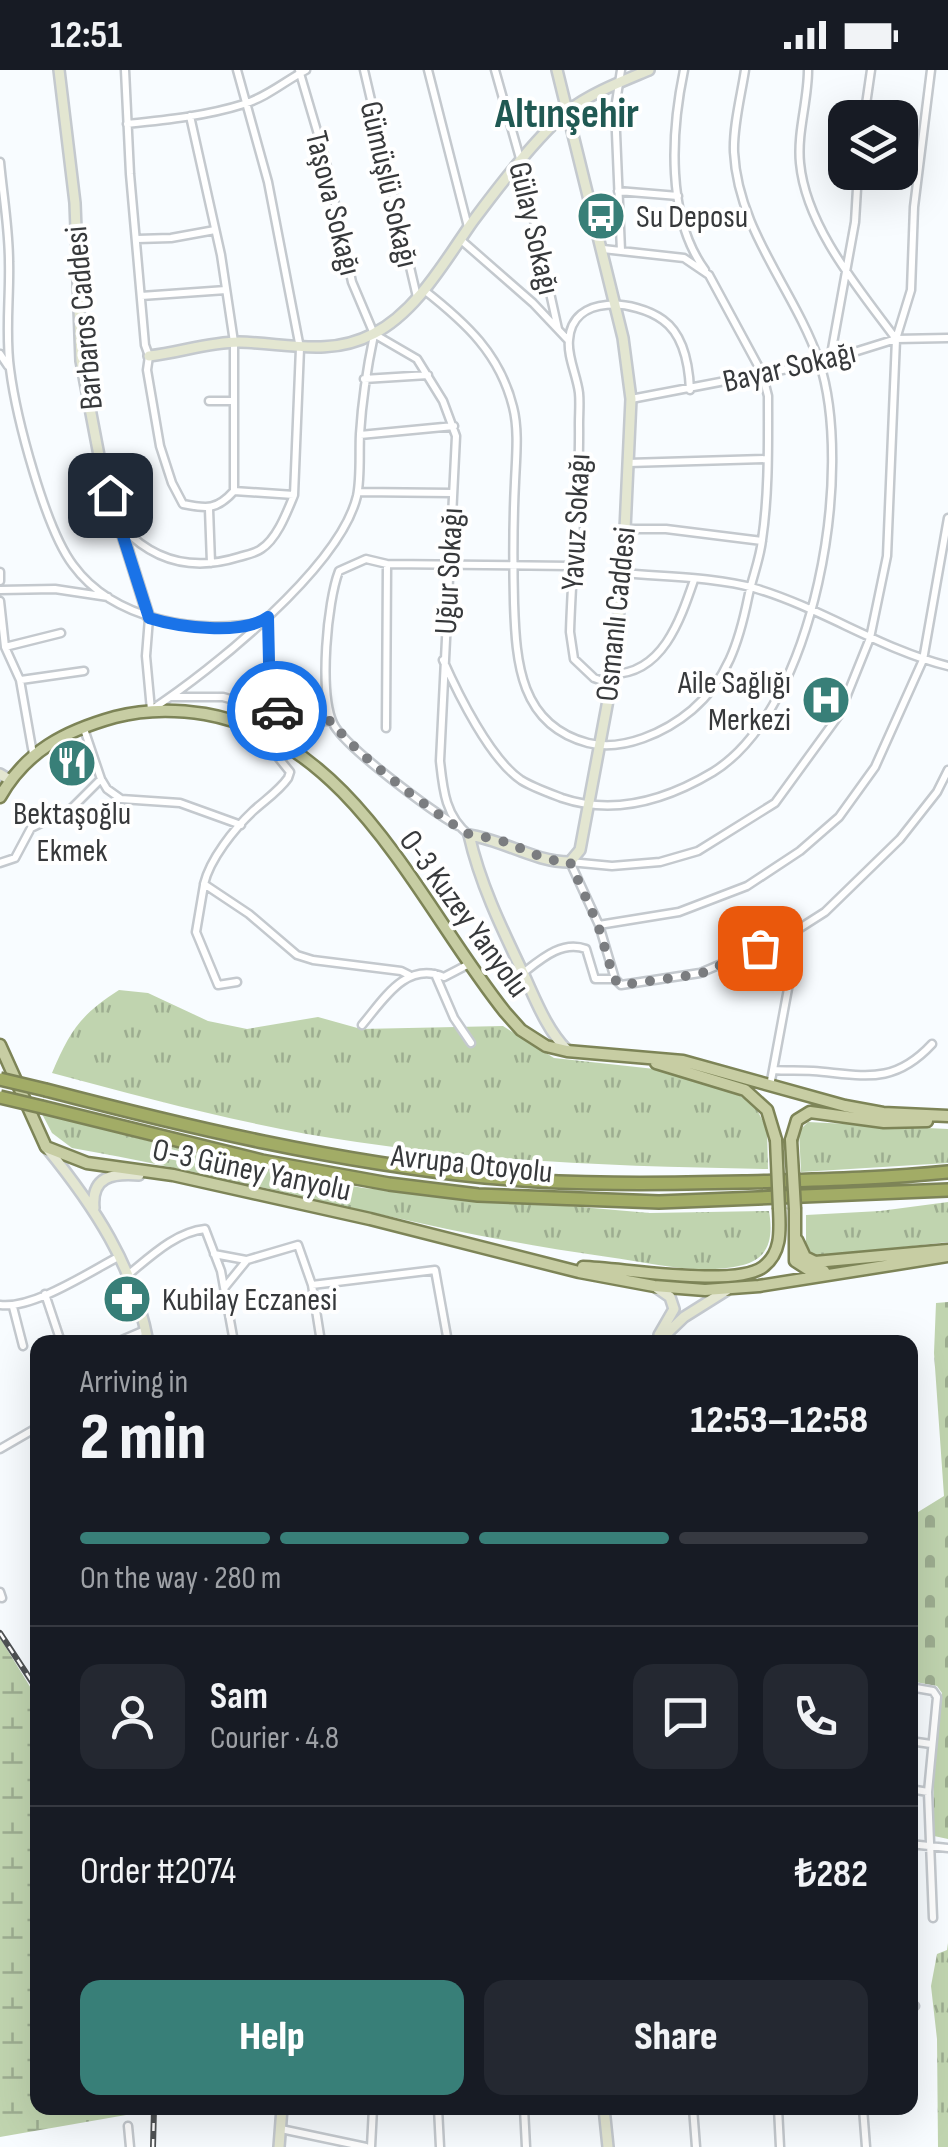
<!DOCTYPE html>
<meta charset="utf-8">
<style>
:root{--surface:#171b24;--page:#242831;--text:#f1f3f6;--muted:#9ea1a6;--line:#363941;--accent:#387f78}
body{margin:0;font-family:"Sofia Sans Condensed",sans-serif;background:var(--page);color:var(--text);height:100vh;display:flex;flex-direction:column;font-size:38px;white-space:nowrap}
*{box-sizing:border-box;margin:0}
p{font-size:32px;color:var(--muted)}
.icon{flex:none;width:55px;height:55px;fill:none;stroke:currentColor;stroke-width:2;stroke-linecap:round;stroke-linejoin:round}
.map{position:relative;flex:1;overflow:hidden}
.panel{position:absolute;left:30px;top:1265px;width:888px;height:780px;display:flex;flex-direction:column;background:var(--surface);border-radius:20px;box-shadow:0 10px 40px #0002}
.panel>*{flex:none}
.fabs{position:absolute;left:828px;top:30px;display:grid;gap:20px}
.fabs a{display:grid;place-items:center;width:90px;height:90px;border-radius:20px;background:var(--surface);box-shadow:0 10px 40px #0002;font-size:50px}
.pin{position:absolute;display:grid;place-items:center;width:85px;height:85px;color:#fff;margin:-42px;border-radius:20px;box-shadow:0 5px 15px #0006}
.courier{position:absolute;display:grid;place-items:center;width:100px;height:100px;margin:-50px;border:8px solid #1a73e8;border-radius:50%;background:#fff;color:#222;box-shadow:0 2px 12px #0007}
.headline em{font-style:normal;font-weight:800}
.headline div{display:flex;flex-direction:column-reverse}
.headline{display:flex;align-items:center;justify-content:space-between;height:170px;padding:0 50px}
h1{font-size:65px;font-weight:800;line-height:75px}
.bar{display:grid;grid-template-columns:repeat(4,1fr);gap:15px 10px;align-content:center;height:120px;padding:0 50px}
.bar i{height:12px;border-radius:8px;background:var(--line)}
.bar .on{background:var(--accent)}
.bar p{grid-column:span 4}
.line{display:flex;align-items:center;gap:25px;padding:0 50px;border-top:2px solid var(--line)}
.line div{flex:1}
.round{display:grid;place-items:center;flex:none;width:105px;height:105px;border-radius:20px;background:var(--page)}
.button{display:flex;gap:20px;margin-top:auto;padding:20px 50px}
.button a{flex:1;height:115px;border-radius:20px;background:var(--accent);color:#fff;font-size:40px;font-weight:800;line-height:115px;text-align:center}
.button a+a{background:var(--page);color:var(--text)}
.status{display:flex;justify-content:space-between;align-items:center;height:70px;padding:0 50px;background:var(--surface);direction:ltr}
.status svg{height:28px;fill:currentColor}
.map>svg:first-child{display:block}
.grass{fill:url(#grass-tufts)}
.wetland{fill:url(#wetland-marsh)}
.cemetery{fill:url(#cemetery-stones)}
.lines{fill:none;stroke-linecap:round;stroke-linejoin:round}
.street-casing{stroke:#c4c9ce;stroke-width:11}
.secondary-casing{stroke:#c4c9ce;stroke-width:14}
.primary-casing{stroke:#7d8457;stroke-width:15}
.highway-casing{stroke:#7d8457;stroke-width:16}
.street{stroke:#fff;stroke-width:6}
.secondary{stroke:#e3e6d1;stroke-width:9}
.primary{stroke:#c7cda3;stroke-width:10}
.highway{stroke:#a2ac66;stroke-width:11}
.rail-casing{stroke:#4f5254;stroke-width:6}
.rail{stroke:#fff;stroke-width:2.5;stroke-dasharray:8;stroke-linecap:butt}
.primary-bridge-casing{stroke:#7d8457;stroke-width:15;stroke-linecap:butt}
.highway-bridge-casing{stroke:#7d8457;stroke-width:16;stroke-linecap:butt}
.primary-bridge{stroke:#c7cda3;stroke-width:10}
.highway-bridge{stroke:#a2ac66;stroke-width:11}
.done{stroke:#7b7d80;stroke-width:10;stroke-dasharray:0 18}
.route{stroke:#1a73e8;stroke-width:12}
.labels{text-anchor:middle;stroke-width:8;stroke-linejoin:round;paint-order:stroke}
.street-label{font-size:32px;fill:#37393b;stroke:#fff}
.poi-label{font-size:32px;fill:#37393b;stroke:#fff;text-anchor:start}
.district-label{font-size:42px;font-weight:bold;fill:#205953;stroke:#fff}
</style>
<div class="status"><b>12:51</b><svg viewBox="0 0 49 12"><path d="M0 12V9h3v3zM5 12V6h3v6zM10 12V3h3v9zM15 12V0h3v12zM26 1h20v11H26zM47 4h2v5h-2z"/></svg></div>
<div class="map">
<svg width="948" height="2077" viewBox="0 0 948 2077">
<defs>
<pattern id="grass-tufts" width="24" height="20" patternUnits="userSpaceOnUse" patternTransform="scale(2.5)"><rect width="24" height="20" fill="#c0d4af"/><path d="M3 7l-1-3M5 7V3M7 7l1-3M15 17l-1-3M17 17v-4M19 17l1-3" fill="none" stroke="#9dad90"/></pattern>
<pattern id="wetland-marsh" width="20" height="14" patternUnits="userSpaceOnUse" patternTransform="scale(2.5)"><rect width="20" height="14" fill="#c0d4af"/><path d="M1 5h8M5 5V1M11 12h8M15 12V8" fill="none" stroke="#9dad90"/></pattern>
<pattern id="cemetery-stones" width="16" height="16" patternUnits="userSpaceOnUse" patternTransform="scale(2.5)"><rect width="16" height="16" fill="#c0d4af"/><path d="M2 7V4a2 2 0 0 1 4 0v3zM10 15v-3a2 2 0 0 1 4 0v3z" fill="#9dad90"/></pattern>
</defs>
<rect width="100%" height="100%" fill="#f8fcff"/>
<!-- grass -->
<path class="grass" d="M119 920 148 923 208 951 247 959 318 947 361 959 503 956 554 988 673 1001 727 1019 754 1034 767 1059 768 1099C630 1097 493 1092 357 1072 253 1057 153 1030 52 1003 70 961 80 945 119 920Z
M42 1044 248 1096 363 1118 650 1143 769 1141C773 1165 771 1188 743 1195 700 1206 652 1193 608 1187 428 1163 252 1109 72 1078L52 1063Z
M808 1052 948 1059V1093L801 1102 799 1061Z
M948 1132V1172L815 1187 806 1175V1145L880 1141Z
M948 1873V2077H938L937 1969 931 1916 937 1884 947 1880Z"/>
<!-- wetland -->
<path class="wetland" d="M0 1568 37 1628 38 2038H149V2041L0 2067Z"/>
<!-- cemetery -->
<path class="cemetery" d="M948 1232V1769L934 1766 933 1678 942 1623 937 1616 910 1611V1447L944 1426 934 1283 936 1233Z"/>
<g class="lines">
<!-- street casing -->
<g class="street-casing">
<path id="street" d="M125 0 130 104 145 275 149 286 147 300 160 376 172 413 183 434C207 439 217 440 234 421V272L221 185 190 46
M299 0 325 88 352 212 374 264
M364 0 417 227
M428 0 468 157
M495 0 521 92 558 259
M621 0 615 39 621 181
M684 0C671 62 666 147 705 200
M808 0C808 31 797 62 800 93 806 157 859 219 896 269
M931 0 914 137 911 220 896 269 887 486 870 568 839 645 775 733 698 781 660 792 612 796 570 792 599 855 615 909 621 915 700 903 789 865 825 842 900 769 937 722 948 700
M864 48 871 0
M127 54C166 50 206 46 244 34 267 27 285 11 306 0
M0 92C3 125 9 159 9 192 10 227 5 264 10 299 16 347 45 458 73 495 114 551 200 565 262 552
M618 121 678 126
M137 169 171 168 215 160
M461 170 533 233 568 270
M424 220C466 253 500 284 513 337 519 360 516 388 515 412 513 453 513 493 514 533 516 593 520 655 588 673 623 682 666 662 692 640 727 610 739 572 748 528 752 508 760 489 762 470 769 423 768 373 768 326L762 303 709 205 684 188 603 179
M141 226 226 220
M374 264 417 289 443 331 456 366 440 691C443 719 445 746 469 765
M0 284 8 296
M830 290 855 152 858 102
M364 309 428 305
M631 329 819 293 896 269 948 268
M209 331H234
M360 365 454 356
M628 393 767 389
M234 421 294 425
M358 422 452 423
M209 439 211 493
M123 458C155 492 194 501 239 487 245 485 256 483 261 479 277 469 287 442 294 425L300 278 268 112 237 0
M625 459H666L762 471
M0 502V511
M623 503C664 507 716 507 754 518 822 538 880 579 948 596
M0 520 55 519 108 527
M0 531 5 577 20 610 33 684
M268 547 270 638
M149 548 146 586 151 640C212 600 340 497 357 426 361 407 359 384 360 364 362 331 367 298 374 265
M5 577 61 563
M443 590C458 624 490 689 521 710 532 717 549 723 562 728 615 746 668 729 713 702 816 638 855 399 819 291 794 219 738 161 734 82 733 56 741 26 745 0
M612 604C662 604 680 551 694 510
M21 610 84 601
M611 614 594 608 574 589 570 562C572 493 580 423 579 354 579 343 580 333 579 323 577 306 567 286 569 270 572 223 636 230 663 250 684 265 689 296 690 320
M172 627H223L308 651H332
M83 656 101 709 107 719 121 729 180 733 241 755
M386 658 387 494
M273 668V681L290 702 288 708C279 721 265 730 253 741 234 759 210 789 204 814L249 844 297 885 313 890 401 901 409 905
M458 756C433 742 343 676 333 653 319 622 327 532 339 501L366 489 387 494 572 496
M0 793 15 788 31 758 72 738 101 709
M204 815 196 862 218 915 237 912
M599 855 679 842 747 816 800 781 839 747 875 697 923 590 948 448
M523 903C541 889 562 870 586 879L595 909H615
M435 904 454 948 471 973
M362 955C384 929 406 891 444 907L469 894
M773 1000C786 1001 800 1000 813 1001 863 1005 893 1016 932 974
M770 1016 795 881 789 865
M214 1184 246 1190
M129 1204C151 1186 176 1162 205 1159L221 1201 234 1272
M312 1215 435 1200 448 1272
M225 1217 247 1190 298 1175 312 1215 321 1272
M45 1224 61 1272
M0 1235C34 1239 89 1202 120 1186
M13 1237 23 1276
M117 1272 145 1260
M0 1379 38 1357
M0 1522 2 1528
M910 1617 933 1621 937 1627 928 1722 933 1848
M910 1671 931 1674
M910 1719 928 1722
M910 1774 948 1778
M910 1937 915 1936
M438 2038 440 2077
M524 2038 526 2077
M693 2038 696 2077
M778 2038 780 2077
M863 2038 866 2077
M128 2056 130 2077
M281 2059 366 2077
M371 2077 373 2038"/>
</g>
<!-- secondary casing -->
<g class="secondary-casing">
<path id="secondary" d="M59 0 75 133 81 291 101 396 149 548
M557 0 623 268 631 329 623 503 611 614 580 780 570 792C534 792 504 770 469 765 480 814 502 859 524 905 536 931 547 960 567 980
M149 286C179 283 208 272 239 272 286 273 329 287 373 264 417 242 446 189 473 151 496 120 539 64 568 41 591 23 623 11 649 0
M0 704 10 710
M46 1077C94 1136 134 1196 148 1272
M94 1138C91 1106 113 1103 139 1105
M657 1218 670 1227 674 1239 659 1265
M658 1272 684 1247 727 1220
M604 2038 608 2077
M279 2077 282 2038"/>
</g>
<!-- primary casing -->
<g class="primary-casing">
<path id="primary" d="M0 727C26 681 65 661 115 647 145 639 174 639 205 644 353 670 420 836 505 942L521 960 546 976 567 981 683 991 845 1036 883 1043 948 1046
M0 975 46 1077 87 1093 173 1105 370 1149 579 1202 654 1216 705 1220 759 1216 948 1186
M656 993 745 1020 767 1040 776 1070
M791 1070 797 1050 810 1042 884 1052 927 1051
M795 1139V1191L809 1200 824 1201
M797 1170 805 1187 815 1192 948 1180
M583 1197C622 1198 734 1218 763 1197 782 1183 780 1160 779 1139"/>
</g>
<!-- highway casing -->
<g class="highway-casing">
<path id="highway" d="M46 1020C191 1058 336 1092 485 1107 571 1115 657 1114 743 1112 811 1110 880 1109 948 1102
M42 1037 262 1091 389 1114 478 1125 659 1132 948 1120"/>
</g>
<!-- street -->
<use href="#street" class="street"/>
<!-- secondary -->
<use href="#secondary" class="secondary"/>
<!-- primary -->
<use href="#primary" class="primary"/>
<!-- highway -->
<use href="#highway" class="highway"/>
<!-- rail casing -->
<g class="rail-casing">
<path id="rail" d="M0 1563 38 1621
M153 2077 154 2038"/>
</g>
<!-- rail -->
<use href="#rail" class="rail"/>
<!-- primary-bridge casing -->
<g class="primary-bridge-casing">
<path id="primary-bridge" d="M776 1070 779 1139
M791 1070 795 1139"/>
</g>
<!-- highway-bridge casing -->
<g class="highway-bridge-casing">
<path id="highway-bridge" d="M0 1009 46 1020
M0 1027 42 1037"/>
</g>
<!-- primary-bridge -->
<use href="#primary-bridge" class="primary-bridge"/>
<!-- highway-bridge -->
<use href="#highway-bridge" class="highway-bridge"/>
</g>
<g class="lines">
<!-- done -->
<path class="done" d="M277 641 308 650 332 651C350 681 433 742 465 762 474 768 485 766 495 769 522 776 541 792 570 792L598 855 614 909 621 915 700 904 760 878"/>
<!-- route -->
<path class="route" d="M110 425 149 548C178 557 242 566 268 547L270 638 277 641"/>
</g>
<!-- icons -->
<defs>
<g id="bus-disc" transform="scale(2.5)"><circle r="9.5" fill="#387f78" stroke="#fff"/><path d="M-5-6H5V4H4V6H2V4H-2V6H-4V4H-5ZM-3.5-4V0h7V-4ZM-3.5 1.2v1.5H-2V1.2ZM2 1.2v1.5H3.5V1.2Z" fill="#fff"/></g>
<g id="hospital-disc" transform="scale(2.5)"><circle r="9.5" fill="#387f78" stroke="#fff"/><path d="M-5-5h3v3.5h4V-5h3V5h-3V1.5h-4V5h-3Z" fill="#fff"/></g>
<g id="restaurant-disc" transform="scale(2.5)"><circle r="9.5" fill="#387f78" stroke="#fff"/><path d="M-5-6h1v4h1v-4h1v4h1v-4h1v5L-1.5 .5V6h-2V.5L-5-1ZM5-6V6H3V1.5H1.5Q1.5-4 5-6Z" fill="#fff"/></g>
<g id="pharmacy-disc" transform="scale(2.5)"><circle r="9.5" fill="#387f78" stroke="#fff"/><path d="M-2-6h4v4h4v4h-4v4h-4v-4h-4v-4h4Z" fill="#fff"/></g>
</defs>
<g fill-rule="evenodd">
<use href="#bus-disc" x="601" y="146"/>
<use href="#hospital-disc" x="826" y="630"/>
<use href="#restaurant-disc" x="72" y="693"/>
<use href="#pharmacy-disc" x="127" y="1229"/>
</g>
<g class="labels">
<!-- street labels -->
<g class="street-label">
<text transform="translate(390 114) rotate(77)" y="11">Gümüşlü Sokağı</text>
<text transform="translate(334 133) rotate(76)" y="11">Taşova Sokağı</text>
<text transform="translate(535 158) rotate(77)" y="11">Gülay Sokağı</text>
<text transform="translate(83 248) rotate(-95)" y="11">Barbaros Caddesi</text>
<text transform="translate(789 296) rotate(-13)" y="11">Bayar Sokağı</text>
<text transform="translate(575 452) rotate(-87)" y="11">Yavuz Sokağı</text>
<text transform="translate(448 501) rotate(-87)" y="11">Uğur Sokağı</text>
<text transform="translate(615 544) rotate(-84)" y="11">Osmanlı Caddesi</text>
<text transform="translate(465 843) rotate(54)" y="11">O-3 Kuzey Yanyolu</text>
<text transform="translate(472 1093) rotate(6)" y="11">Avrupa Otoyolu</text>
<text transform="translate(252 1099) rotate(12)" y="11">O-3 Güney Yanyolu</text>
</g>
<!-- poi labels -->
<g class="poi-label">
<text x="636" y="157">Su Deposu</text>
<text x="791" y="623" text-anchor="end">Aile Sağlığı<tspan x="791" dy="37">Merkezi</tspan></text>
<text x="72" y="754" text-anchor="middle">Bektaşoğlu<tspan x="72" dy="37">Ekmek</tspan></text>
<text x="162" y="1240">Kubilay Eczanesi</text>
</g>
<!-- district labels -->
<g class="district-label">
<text x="567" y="57">Altınşehir</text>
</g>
</g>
</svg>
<div class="fabs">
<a><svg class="icon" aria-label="layers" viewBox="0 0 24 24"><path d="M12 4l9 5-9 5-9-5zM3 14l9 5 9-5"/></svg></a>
</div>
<div class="pin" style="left:760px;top:878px;background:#ea580c"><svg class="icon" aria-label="bag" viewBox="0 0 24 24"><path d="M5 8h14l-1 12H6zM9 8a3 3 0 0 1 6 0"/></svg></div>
<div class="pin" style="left:110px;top:425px;background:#1f2937"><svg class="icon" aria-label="home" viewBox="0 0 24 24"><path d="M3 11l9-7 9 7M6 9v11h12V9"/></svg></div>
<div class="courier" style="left:277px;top:641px"><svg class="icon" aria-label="car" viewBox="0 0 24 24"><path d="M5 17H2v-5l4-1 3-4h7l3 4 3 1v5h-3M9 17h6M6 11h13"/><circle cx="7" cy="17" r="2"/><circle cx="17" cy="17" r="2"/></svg></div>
<section class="panel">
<div class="headline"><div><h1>2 min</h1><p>Arriving in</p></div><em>12:53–12:58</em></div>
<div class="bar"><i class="on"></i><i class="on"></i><i class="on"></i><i></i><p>On the way · 280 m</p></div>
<div class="line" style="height:180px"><a class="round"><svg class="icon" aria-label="person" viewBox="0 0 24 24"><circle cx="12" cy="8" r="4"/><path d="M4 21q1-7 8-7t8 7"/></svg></a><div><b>Sam</b><p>Courier · 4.8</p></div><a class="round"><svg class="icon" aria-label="chat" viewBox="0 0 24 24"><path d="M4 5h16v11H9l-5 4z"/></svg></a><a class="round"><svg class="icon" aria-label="phone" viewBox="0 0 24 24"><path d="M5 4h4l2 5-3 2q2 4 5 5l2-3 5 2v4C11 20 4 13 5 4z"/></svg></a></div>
<div class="line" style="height:130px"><div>Order #2074</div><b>₺282</b></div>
<div class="button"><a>Help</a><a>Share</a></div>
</section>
</div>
